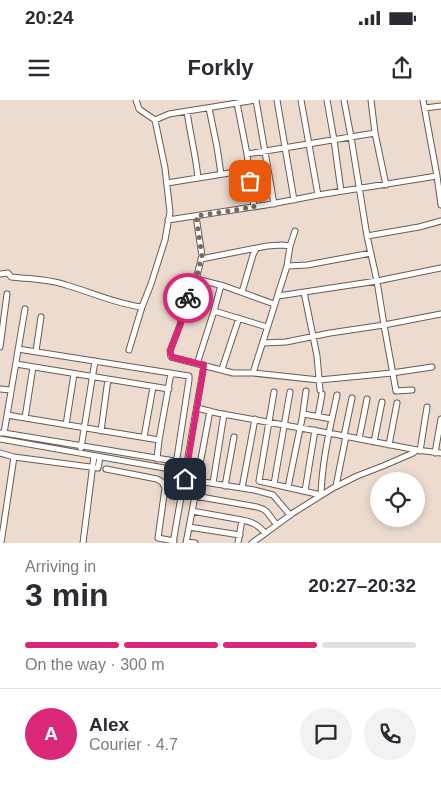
<!DOCTYPE html>
<meta charset="utf-8">
<style>
:root{--surface:#fff;--page:#f2f2f3;--text:#2b2b33;--muted:#7c7c81;--line:#e1e1e2;--accent:#db2777}
body{margin:0;font-family:Helvetica,sans-serif;background:var(--page);color:var(--text);height:100vh;display:flex;flex-direction:column;font-size:19px;white-space:nowrap}
*{box-sizing:border-box;margin:0}
p{font-size:16px;color:var(--muted)}
.icon{flex:none;width:28px;height:28px;fill:none;stroke:currentColor;stroke-width:2;stroke-linecap:round;stroke-linejoin:round}
.map{position:relative;height:443px;overflow:hidden}
.panel{display:flex;flex-direction:column;background:var(--surface);flex:1}
.panel>*{flex:none}
.tools{position:absolute;left:370px;top:372px;display:grid;gap:10px}
.tools a{display:grid;place-items:center;width:55px;height:55px;border-radius:50%;background:var(--surface);box-shadow:0 2px 8px #0003;font-size:25px}
.pin{position:absolute;display:grid;place-items:center;width:42px;height:42px;color:#fff;margin:-21px;border-radius:10px;box-shadow:0 2px 8px #0006}
.courier{position:absolute;display:grid;place-items:center;width:50px;height:50px;margin:-25px;border:4px solid #db2777;border-radius:50%;background:#fff;color:#222;box-shadow:0 1px 6px #0007}
.head em{font-style:normal;font-weight:700}
.head div{display:flex;flex-direction:column-reverse}
.head{display:flex;align-items:center;justify-content:space-between;height:85px;padding:0 25px}
h1{font-size:32px;font-weight:700;line-height:38px}
.bar{display:grid;grid-template-columns:repeat(4,1fr);gap:8px 5px;align-content:center;height:60px;padding:0 25px}
.bar i{height:6px;border-radius:4px;background:var(--line)}
.bar .selected{background:var(--accent)}
.bar p{grid-column:span 4}
.line{display:flex;align-items:center;gap:12px;padding:0 25px;border-top:1px solid var(--line)}
.line div{flex:1}
.round{display:grid;place-items:center;flex:none;width:52px;height:52px;border-radius:26px;background:var(--page)}
.status{display:flex;justify-content:space-between;align-items:center;height:35px;padding:0 25px;background:var(--surface);direction:ltr}
.status svg{height:14px;fill:currentColor}
header{display:flex;justify-content:space-between;align-items:center;height:65px;padding:0 25px;background:var(--surface);font-size:22px;font-weight:700}
.map>svg:first-child{display:block}
.lines{fill:none;stroke-linecap:round;stroke-linejoin:round}
.street-casing{stroke:#6b5b52;stroke-width:7}
.street{stroke:#fff;stroke-width:5}
.done{stroke:#766a63;stroke-width:5;stroke-dasharray:0 9}
.route{stroke:#db2777;stroke-width:6}
</style>
<div class="status"><b>20:24</b><svg viewBox="0 0 49 12"><path d="M0 12V9h3v3zM5 12V6h3v6zM10 12V3h3v9zM15 12V0h3v12zM26 1h20v11H26zM47 4h2v5h-2z"/></svg></div>
<header><svg class="icon" aria-label="menu" viewBox="0 0 24 24"><path d="M4 6h16M4 12h16M4 18h16"/></svg>Forkly<svg class="icon" aria-label="share" viewBox="0 0 24 24"><path d="M12 15V3M7 8l5-5 5 5M5 13v7h14v-7"/></svg></header>
<div class="map">
<svg width="441" height="443" viewBox="0 0 441 443">
<rect width="100%" height="100%" fill="#eedbd0"/>
<g class="lines">
<!-- street casing -->
<g class="street-casing">
<path id="street" d="M136 0 139 9 155 20 169 14 256 0
M256 0 274 104
M277 0 294 100
M301 0 318 95
M327 0 334 40 341 91
M344 0 351 37 367 136
M371 0 375 33 386 85
M237 3 247 54 254 107
M209 8 217 47 221 74
M425 8 441 6
M187 11C190 34 196 56 198 78
M247 54 375 33
M437 76 441 105
M167 83 248 70
M196 116 202 156 196 179 186 204 180 225 170 251 171 257 233 273H253L287 166 290 146 295 131
M168 120 266 105 318 95 437 76 423 0
M441 121 419 127 367 136 377 181 384 225 441 214
M201 159 267 146 282 145 290 146
M287 166 307 165 371 153
M0 174 8 173 11 177C29 179 49 179 66 185 91 192 116 204 142 207L151 184 165 140 170 112 165 68 155 20
M196 179 224 186 274 204
M242 192 253 155 256 149
M304 192 317 256 320 290
M278 196 377 181 441 168
M214 211 267 227
M263 243 286 242 330 233 384 225 396 291 412 290
M0 247 7 194
M129 250 142 207
M36 251 41 217
M16 264 169 289
M197 264 214 211 221 185
M222 269 239 218
M253 273 319 280 392 273 432 267
M0 289 11 290
M274 292 259 381 321 395C322 361 330 328 337 295
M197 308 217 313 334 334 417 350 441 353
M303 314 332 319
M7 315 159 340 171 273
M318 316 322 294
M25 318 33 267
M66 325 74 274
M101 331 108 279
M0 333H4L25 209
M4 333 162 359 175 361 177 358 189 280V276L18 249
M344 336 352 298
M144 337 153 287
M0 339 187 372
M359 339 367 299
M374 342 382 302
M389 345 397 303
M81 348 95 261
M420 351 427 307
M0 353 14 357 1 443
M435 353 441 319
M14 357 98 368 100 357
M157 359 159 340
M106 369 157 379 162 382 165 388 158 438 174 441
M185 379 254 390 273 395 290 415
M213 383 224 314
M274 384 290 292
M225 386 234 337
M336 386 346 336
M288 387 302 319 306 291
M242 388 255 319
M305 391 315 330
M195 396 257 407 263 409 267 412 276 424
M192 411 242 420
M189 427 240 435
M186 442 195 443
M83 443 94 356
M173 443 204 265
M186 443 195 396V380L200 364 210 311
M238 443 242 420C253 422 258 425 265 433
M252 443 293 413 333 388 357 376 383 366 413 353 417 350"/>
</g>
<!-- street -->
<use href="#street" class="street"/>
</g>
<g class="lines">
<!-- done -->
<path class="done" d="M188 198 196 179 202 156 196 116 254 107 250 81"/>
<!-- route -->
<path class="route" d="M185 379 204 265 172 257 170 251 180 225 188 198"/>
</g>
</svg>
<div class="tools">
<a><svg class="icon" aria-label="locate" viewBox="0 0 24 24"><circle cx="12" cy="12" r="6"/><path d="M12 2v4M12 18v4M2 12h4M18 12h4"/></svg></a>
</div>
<div class="pin" style="left:250px;top:81px;background:#ea580c"><svg class="icon" aria-label="bag" viewBox="0 0 24 24"><path d="M5 8h14l-1 12H6zM9 8a3 3 0 0 1 6 0"/></svg></div>
<div class="pin" style="left:185px;top:379px;background:#1f2937"><svg class="icon" aria-label="home" viewBox="0 0 24 24"><path d="M3 11l9-7 9 7M6 9v11h12V9"/></svg></div>
<div class="courier" style="left:188px;top:198px"><svg class="icon" aria-label="bike" viewBox="0 0 24 24"><circle cx="6" cy="16" r="4"/><circle cx="18" cy="16" r="4"/><path d="M6 16l4-8h5l3 8M10 8l3 8H6M13 5h3"/></svg></div>
</div>
<section class="panel">
<div class="head"><div><h1>3 min</h1><p>Arriving in</p></div><em>20:27–20:32</em></div>
<div class="bar"><i class="selected"></i><i class="selected"></i><i class="selected"></i><i></i><p>On the way · 300 m</p></div>
<div class="line" style="height:90px"><b class="round" style="background:var(--accent);color:#fff">A</b><div><b>Alex</b><p>Courier · 4.7</p></div><a class="round"><svg class="icon" aria-label="chat" viewBox="0 0 24 24"><path d="M4 5h16v11H9l-5 4z"/></svg></a><a class="round"><svg class="icon" aria-label="phone" viewBox="0 0 24 24"><path d="M5 4h4l2 5-3 2q2 4 5 5l2-3 5 2v4C11 20 4 13 5 4z"/></svg></a></div>
</section>
